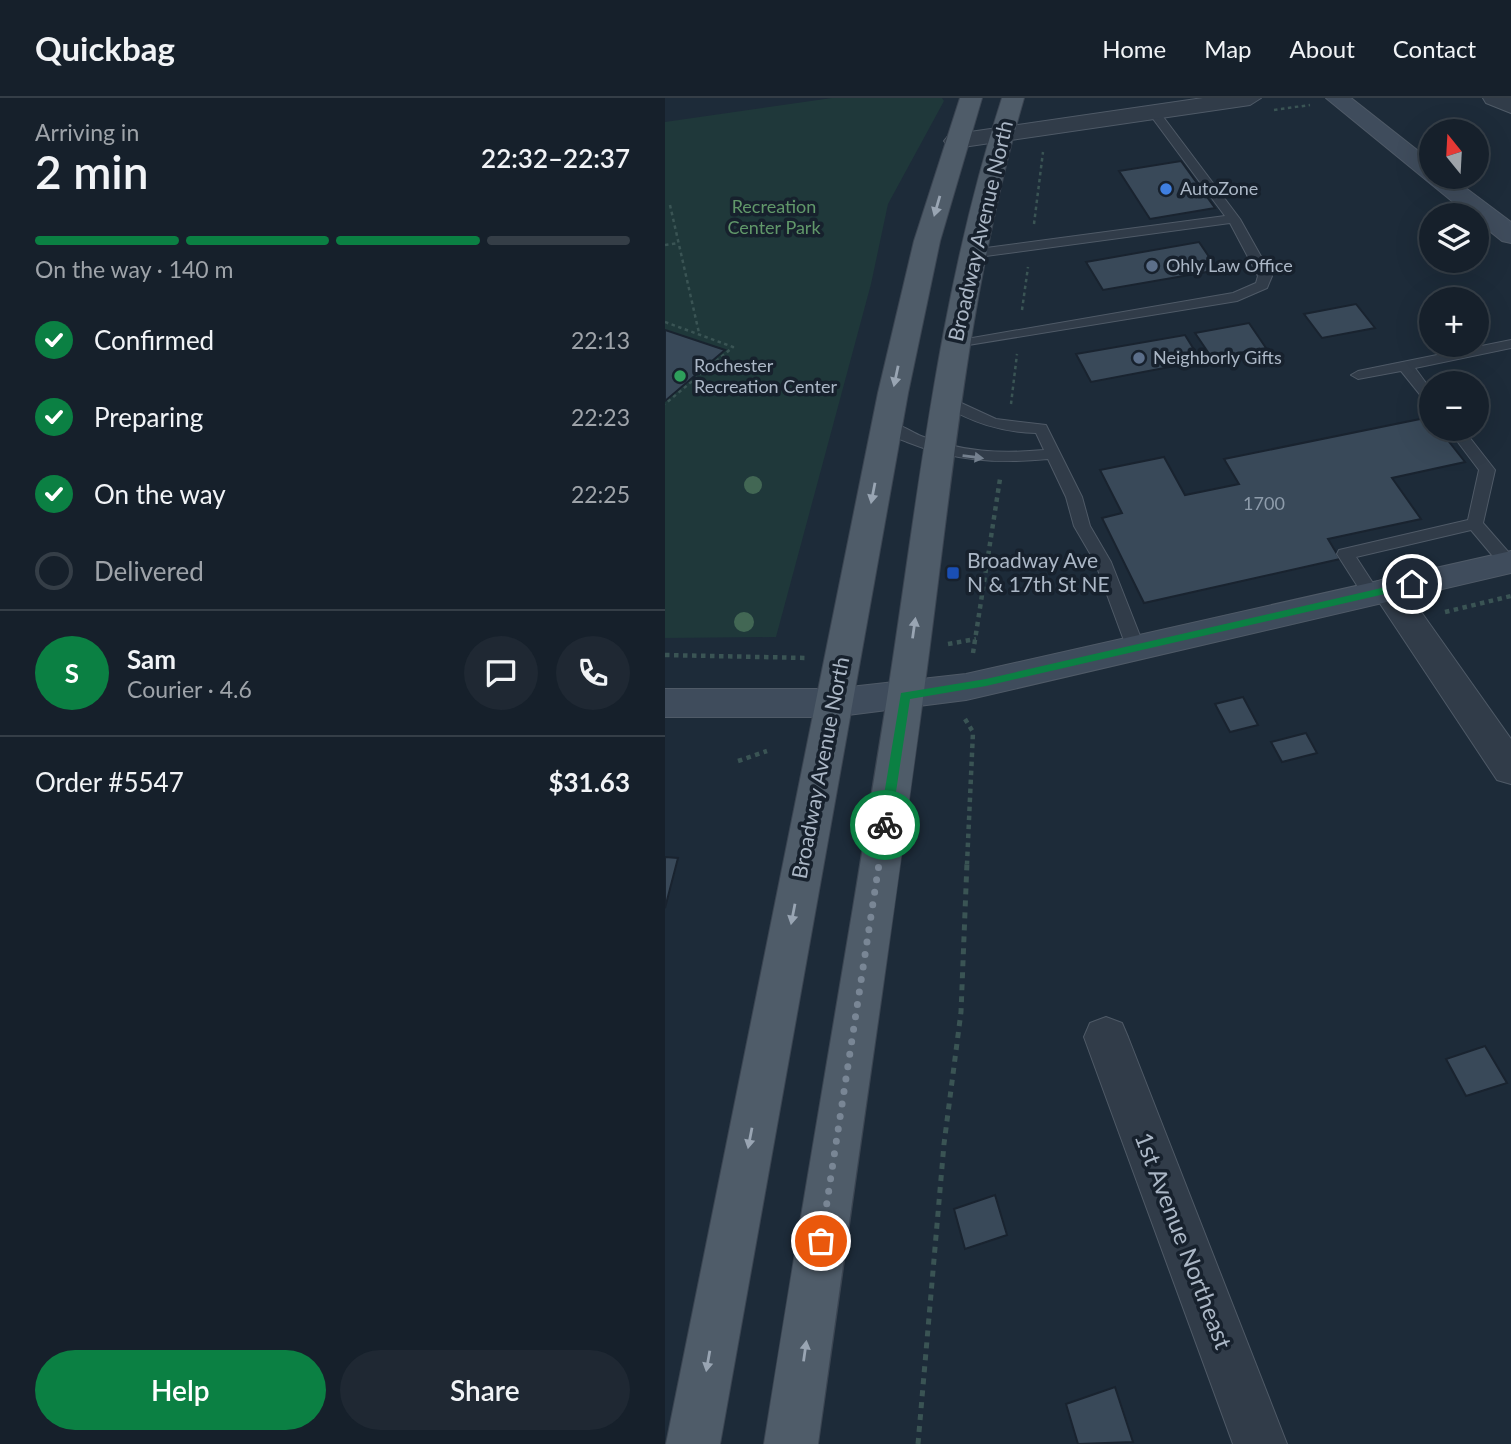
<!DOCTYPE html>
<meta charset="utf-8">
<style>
:root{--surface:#16202b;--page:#1f2833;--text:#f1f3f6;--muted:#9ea3a9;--line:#353e47;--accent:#0b8043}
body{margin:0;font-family:Lato,sans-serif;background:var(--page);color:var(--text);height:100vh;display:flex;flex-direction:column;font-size:26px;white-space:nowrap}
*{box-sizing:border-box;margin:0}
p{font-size:23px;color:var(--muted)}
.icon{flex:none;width:38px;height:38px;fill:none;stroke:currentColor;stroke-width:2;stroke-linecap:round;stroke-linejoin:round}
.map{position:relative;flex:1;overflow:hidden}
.sheet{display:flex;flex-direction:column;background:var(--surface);width:665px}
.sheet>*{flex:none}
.needle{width:46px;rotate:342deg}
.fabs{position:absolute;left:754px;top:21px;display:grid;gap:14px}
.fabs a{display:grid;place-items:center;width:70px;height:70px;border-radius:50%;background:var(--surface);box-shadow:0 7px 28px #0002,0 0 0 2px var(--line);font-size:35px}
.pin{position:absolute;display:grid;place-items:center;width:60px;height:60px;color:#fff;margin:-30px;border:4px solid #fff;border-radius:50%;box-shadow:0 2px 7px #0007}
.courier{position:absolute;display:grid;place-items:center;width:70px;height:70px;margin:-35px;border:5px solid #0b8043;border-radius:50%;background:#fff;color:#222;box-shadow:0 2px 9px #0007}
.summary em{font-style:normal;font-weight:600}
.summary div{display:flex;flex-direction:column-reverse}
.summary{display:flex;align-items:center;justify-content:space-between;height:119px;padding:0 35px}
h1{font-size:46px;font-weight:600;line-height:52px}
.bar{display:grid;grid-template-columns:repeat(4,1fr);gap:10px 7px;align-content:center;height:84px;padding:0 35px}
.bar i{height:9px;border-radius:5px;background:var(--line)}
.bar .on{background:var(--accent)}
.bar p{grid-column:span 4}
.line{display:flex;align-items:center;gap:18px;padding:0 35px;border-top:2px solid var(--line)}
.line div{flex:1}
.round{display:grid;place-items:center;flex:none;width:74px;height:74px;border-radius:37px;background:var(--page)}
ol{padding:0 35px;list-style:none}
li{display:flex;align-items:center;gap:21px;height:77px}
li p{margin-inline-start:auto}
li .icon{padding:7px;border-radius:50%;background:var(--accent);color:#fff;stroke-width:4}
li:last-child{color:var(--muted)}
li i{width:38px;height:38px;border:4px solid var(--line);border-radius:50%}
.cta{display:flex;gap:14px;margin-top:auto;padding:14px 35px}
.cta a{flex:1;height:80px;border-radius:42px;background:var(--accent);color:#fff;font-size:28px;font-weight:600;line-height:80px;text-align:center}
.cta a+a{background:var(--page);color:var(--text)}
header{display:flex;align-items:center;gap:42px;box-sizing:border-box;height:98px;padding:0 35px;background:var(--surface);border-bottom:2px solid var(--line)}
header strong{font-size:33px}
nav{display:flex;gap:38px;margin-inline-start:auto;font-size:24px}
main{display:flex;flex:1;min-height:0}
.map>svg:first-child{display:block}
.green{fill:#1f383a}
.building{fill:#394959;stroke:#19232f;stroke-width:2}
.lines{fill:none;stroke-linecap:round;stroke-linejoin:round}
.lane-casing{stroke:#4f5a67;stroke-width:2}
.street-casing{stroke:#4f5a67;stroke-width:2}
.secondary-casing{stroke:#4f5a67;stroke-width:2}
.primary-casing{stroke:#3b4552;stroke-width:2}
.path-far2{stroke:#3a5454;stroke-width:2.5;stroke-dasharray:3.5 3.5;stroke-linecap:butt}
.path-far1{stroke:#3a5454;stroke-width:4.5;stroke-dasharray:4.5 4.5;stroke-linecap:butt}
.path{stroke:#3a5454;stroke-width:5;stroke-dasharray:6 6;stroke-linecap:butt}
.lane{fill:#313c49;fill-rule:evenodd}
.street{fill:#313c49;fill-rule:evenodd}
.secondary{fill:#3f4c5c;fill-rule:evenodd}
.primary{fill:#4f5c69;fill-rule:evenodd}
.tree{fill:#426754}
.oneway{fill:#99a5b3}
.oneway2{fill:#74808e}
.route{fill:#0b8043}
.done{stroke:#798695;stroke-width:7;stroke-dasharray:0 12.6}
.shop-dot{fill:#3f7fe0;stroke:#17212d;stroke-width:2.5}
.service-dot{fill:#5c6f8a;stroke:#17212d;stroke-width:2.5}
.leisure-dot{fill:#2e9e5b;stroke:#17212d;stroke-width:2.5}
.transit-dot{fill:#1a4fb4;stroke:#17212d;stroke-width:2.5}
.labels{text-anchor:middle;stroke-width:7;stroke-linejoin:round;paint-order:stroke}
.far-poi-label{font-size:18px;fill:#abb7c6;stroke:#17212d;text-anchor:start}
.far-park-label{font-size:18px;fill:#61986a;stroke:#17212d}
.number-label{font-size:18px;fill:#8e9cab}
.street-label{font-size:21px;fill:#abb7c6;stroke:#17212d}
.poi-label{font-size:21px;fill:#abb7c6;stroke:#17212d;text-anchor:start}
.near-street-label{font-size:24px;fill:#abb7c6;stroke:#17212d}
</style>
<header>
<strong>Quickbag</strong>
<nav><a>Home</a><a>Map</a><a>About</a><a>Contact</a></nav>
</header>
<main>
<section class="sheet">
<div class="summary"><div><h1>2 min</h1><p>Arriving in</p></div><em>22:32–22:37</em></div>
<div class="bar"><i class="on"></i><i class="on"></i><i class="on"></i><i></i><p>On the way · 140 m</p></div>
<ol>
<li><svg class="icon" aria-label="check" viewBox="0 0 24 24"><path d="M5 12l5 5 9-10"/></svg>Confirmed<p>22:13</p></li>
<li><svg class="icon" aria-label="check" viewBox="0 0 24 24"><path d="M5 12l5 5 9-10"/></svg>Preparing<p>22:23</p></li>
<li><svg class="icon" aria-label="check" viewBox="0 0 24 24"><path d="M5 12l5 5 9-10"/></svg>On the way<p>22:25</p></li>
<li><i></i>Delivered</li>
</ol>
<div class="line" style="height:126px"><b class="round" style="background:var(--accent);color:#fff">S</b><div><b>Sam</b><p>Courier · 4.6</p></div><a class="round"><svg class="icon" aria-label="chat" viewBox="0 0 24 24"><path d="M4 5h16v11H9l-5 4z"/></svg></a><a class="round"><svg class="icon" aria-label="phone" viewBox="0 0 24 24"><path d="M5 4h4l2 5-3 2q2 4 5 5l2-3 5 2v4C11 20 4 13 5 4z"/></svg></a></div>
<div class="line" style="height:91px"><div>Order #5547</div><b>$31.63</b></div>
<div class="cta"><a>Help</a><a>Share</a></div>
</section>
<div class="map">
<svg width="846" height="1346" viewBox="0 0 846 1346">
<rect width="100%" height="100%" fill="#1d2b39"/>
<!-- green -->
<path class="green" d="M167 0H277L279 3 223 106 206 186 111 539 0 540V24Z"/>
<!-- building -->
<path class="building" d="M516 63 550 110 485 121 454 73Z
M534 144 553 172 438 192 421 164Z
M691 206 710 230 657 240 639 216Z
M584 225 601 250 547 260 530 235Z
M0 232 60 252 0 303Z
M520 237 536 263 426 284 411 256Z
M765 319 766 331H774L800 364 727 380 756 421 663 441 675 461 479 505 437 420 457 415 435 372 499 359 520 397 574 386 559 361Z
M578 599 593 627 565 634 550 606Z
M641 635 652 655 617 664 606 644Z
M0 759 13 760 0 810Z
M820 948 842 985 801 998 781 961Z
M330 1097 342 1137 300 1151 289 1111Z
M450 1289 468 1344 413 1346 401 1306Z"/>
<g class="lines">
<!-- lane casing -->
<g class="lane-casing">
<path id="lane" d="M489 11 493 12 575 121 607 178 602 190 572 203 285 250V244L290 243 568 195 591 185 593 178 565 125 306 160 299 156 306 152 560 118 483 14Z
M846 242V250L750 270 766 292V306L761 304 736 273 693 281 686 277 693 273Z
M281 298 331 321 381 327 417 399 425 428 446 464 479 548 476 553 470 554 461 548 430 464 409 428 401 399 383 361C333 366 289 363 242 344 232 340 220 336 213 328L216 325C229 321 244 333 256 338 296 354 336 356 379 352L371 335C335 334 306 324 276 306L274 303Z
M783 331H798L830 372 818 425 846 457V470L837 469 806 432 691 459 715 496 706 502 700 500 672 456 674 452 803 422 814 372Z"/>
</g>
<!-- street casing -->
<g class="street-casing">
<path id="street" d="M538 0H596L585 7 291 50 283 48 279 43 283 38 291 36Z
M818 0H846V15L821 5Z
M723 480 735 484 846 641V686L832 682 706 492 711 484Z
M441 919 457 925 463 939 622 1346H568L419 939 425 925Z"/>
</g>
<!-- secondary casing -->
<g class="secondary-casing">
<path id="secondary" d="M661 0H686L766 63V79H786L846 124V145L837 143 812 123V117H804Z
M846 453V475L301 602 167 619H0V591H167L301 576Z"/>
</g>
<!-- primary casing -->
<g class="primary-casing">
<path id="primary" d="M295 0H317L275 143 243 295 55 1346H1L213 295 249 143Z
M337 0H359C301 199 286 396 258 600 225 849 187 1097 153 1346H99C138 1097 183 849 222 600 254 395 273 198 337 0Z"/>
</g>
<!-- path-far2 -->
<path class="path-far2" d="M609 12 645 7
M5 107 34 235
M369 126 378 54
M0 147 13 145
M357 212 363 169
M0 224 68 249 0 306
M346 306 352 256"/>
<!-- path-far1 -->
<path class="path-far1" d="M780 514 846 498
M283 546 311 541
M308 555 335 381
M0 557 143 560
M300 621 308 634 302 766
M73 663 102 653"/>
<!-- path -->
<path class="path" d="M253 1346 279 1046 296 914 302 764"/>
<!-- lane -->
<use href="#lane" class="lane"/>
<!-- street -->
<use href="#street" class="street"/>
<!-- secondary -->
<use href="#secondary" class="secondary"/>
<!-- primary -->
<use href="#primary" class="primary"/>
</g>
<!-- trees -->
<g class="tree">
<circle cx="88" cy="387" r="9"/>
<circle cx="79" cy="524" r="10"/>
</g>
<!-- one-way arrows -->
<defs><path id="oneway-solid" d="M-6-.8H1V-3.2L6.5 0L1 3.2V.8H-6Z" transform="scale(1.75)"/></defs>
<g class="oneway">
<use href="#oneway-solid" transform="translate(272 108) rotate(106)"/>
<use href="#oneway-solid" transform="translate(231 278) rotate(102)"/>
<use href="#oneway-solid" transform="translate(208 395) rotate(101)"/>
<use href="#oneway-solid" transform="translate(249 530) rotate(-82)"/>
<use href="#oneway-solid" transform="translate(128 816) rotate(101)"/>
<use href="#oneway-solid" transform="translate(85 1040) rotate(101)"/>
<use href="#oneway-solid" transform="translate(140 1253) rotate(-82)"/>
<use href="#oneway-solid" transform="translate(43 1263) rotate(100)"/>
</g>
<use class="oneway2" href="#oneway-solid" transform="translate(308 359) rotate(7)"/>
<!-- route -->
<path class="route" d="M747 483 752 486 750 489 321 588 245 601 226 727 220 732 214 727 236 595 321 581Z"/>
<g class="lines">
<!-- done -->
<path class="done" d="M156 1143 220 727"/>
</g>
<!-- markers -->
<circle class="shop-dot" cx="501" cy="91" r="7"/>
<g class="service-dot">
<circle cx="487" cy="168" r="7"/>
<circle cx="474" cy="260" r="7"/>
</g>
<circle class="leisure-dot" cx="15" cy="278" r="7"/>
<rect class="transit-dot" x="281" y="468" width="14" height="14" rx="3.5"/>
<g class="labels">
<!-- far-poi labels -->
<g class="far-poi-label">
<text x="515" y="97">AutoZone</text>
<text x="501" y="174">Ohly Law Office</text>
<text x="488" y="266">Neighborly Gifts</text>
<text x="29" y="274">Rochester<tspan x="29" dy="21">Recreation Center</tspan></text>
</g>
<!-- far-park labels -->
<g class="far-park-label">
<text x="109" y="115">Recreation<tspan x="109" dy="21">Center Park</tspan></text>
</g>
<!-- number labels -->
<g class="number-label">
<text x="599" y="412">1700</text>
</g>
<!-- street labels -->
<g class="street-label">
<text transform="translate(316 133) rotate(-77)" y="7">Broadway Avenue North</text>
<text transform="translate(156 670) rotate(-79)" y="7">Broadway Avenue North</text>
</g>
<!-- poi labels -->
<g class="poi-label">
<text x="302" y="470">Broadway Ave<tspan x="302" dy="24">N &amp; 17th St NE</tspan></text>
</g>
<!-- near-street labels -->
<g class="near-street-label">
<text transform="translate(518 1143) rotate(69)" y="8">1st Avenue Northeast</text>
</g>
</g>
</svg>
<div class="fabs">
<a><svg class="needle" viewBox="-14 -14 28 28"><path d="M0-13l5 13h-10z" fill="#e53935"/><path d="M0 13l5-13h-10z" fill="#9ea3a9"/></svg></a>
<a><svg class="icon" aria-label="layers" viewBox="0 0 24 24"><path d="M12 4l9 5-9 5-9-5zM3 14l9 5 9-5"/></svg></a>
<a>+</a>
<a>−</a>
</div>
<div class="pin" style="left:156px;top:1143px;background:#ea580c"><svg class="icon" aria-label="bag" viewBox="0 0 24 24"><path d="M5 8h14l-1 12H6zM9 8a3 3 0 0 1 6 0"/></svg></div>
<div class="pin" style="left:747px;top:486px;background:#1f2937"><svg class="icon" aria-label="home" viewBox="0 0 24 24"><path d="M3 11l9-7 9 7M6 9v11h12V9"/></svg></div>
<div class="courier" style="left:220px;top:727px"><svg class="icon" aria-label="bike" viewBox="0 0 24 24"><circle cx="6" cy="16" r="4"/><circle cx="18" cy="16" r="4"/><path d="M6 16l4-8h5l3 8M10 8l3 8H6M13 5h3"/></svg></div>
</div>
</main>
